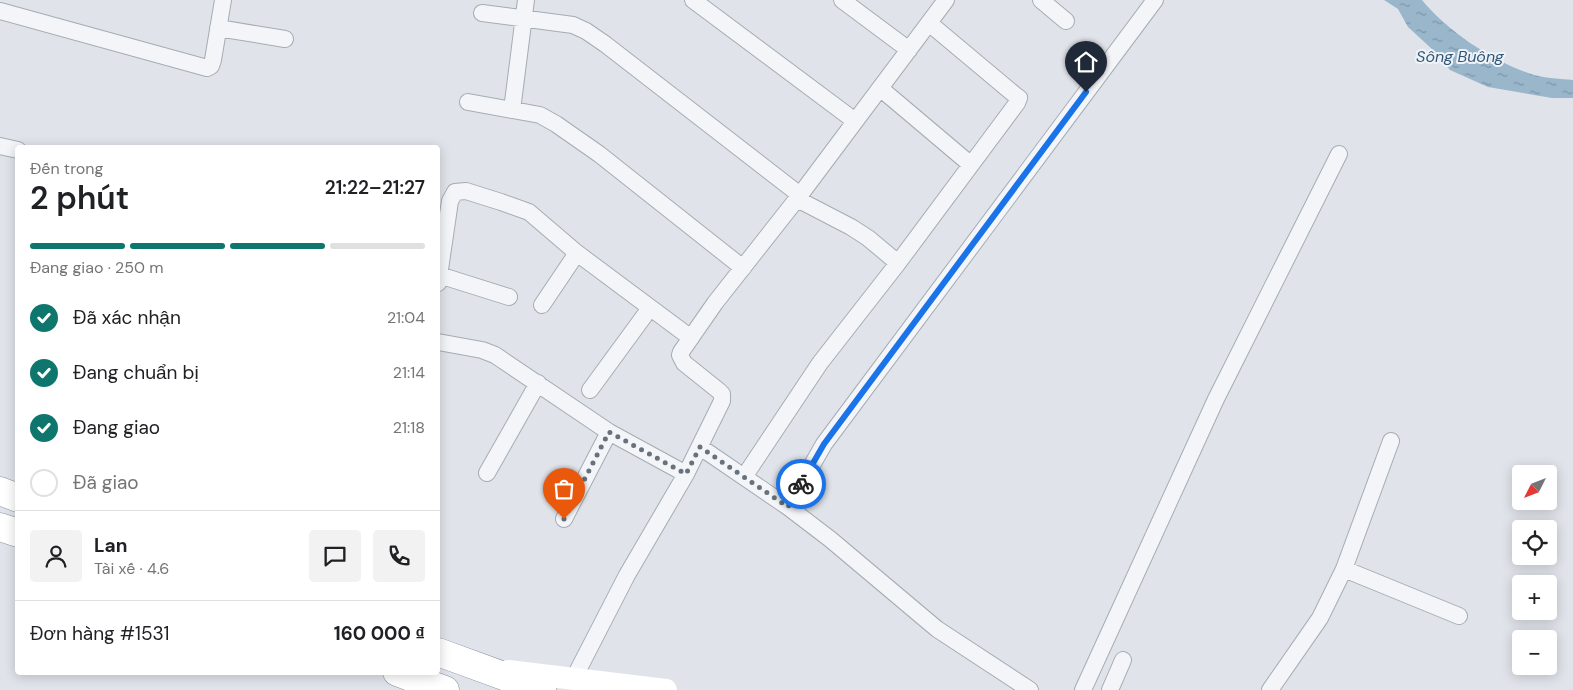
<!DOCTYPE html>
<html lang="vi">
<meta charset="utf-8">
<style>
:root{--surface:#fff;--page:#f2f2f2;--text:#202124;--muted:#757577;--line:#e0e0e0;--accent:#0f766e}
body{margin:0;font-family:"DM Sans",sans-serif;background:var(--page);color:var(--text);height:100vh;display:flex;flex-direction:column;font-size:19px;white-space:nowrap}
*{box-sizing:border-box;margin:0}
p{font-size:16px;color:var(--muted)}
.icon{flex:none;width:28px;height:28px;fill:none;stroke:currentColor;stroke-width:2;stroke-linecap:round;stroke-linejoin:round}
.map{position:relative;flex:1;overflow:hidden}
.details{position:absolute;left:15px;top:145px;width:425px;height:530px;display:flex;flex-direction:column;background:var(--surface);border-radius:5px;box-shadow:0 2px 12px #0003}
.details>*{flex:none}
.needle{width:32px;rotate:228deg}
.buttons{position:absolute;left:1512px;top:465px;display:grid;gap:10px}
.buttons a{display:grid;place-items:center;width:45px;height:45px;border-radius:5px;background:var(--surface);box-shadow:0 2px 12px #0003;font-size:25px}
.pin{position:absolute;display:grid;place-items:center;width:42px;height:42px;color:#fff;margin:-51px -21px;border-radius:50% 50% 50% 0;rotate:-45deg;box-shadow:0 0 5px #0007}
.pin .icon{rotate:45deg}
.courier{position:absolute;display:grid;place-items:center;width:50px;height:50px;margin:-25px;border:4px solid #1a73e8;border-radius:50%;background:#fff;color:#222;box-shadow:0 1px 6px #0007}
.head em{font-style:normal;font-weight:600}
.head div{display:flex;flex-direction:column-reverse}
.head{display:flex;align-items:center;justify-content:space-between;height:85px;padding:0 15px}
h1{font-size:32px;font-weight:600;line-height:38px}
.bar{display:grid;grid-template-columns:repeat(4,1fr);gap:8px 5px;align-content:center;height:60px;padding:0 15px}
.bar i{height:6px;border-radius:4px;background:var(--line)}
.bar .current{background:var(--accent)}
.bar p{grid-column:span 4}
.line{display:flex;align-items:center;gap:12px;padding:0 15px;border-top:1px solid var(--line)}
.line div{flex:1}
.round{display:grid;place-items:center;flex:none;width:52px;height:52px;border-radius:5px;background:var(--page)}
ol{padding:0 15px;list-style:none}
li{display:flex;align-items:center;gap:15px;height:55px}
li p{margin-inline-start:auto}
li .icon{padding:5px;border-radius:50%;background:var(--accent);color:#fff;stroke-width:4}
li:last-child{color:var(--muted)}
li i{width:28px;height:28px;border:2px solid var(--line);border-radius:50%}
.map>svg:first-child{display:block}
.water{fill:url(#water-ripples)}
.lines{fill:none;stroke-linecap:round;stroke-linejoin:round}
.street-casing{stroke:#a5acb4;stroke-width:18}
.highway-casing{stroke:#8693a1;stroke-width:29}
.street{stroke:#f3f5f8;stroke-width:16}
.secondary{stroke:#fff;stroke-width:22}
.highway{stroke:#fff;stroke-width:28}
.done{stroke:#68727d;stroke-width:5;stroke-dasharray:0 9}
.route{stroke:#1a73e8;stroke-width:6}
.labels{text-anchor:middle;stroke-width:4;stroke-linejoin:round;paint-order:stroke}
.water-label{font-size:16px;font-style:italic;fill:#2f5778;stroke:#eff3f7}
</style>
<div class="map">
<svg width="1573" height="690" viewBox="0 0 1573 690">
<defs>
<pattern id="water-ripples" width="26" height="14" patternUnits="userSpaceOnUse" patternTransform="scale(1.25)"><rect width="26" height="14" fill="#99b6cb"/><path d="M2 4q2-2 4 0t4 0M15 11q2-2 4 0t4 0" fill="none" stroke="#7d95a6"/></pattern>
</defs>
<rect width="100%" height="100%" fill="#e0e4ea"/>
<!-- water -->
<path class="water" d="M1384 0H1422C1447 31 1495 63 1534 75 1546 78 1561 79 1573 80V98H1552L1488 87 1450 70 1433 50 1408 27 1398 9Z"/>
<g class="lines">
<!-- street casing -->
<g class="street-casing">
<path id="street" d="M693 0 855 121
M842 0 909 50
M1041 0 1066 21
M0 11 207 68 211 66 213 60 223 0
M482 13 573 25 586 31 605 44 800 195
M218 28 285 39
M880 88 970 164
M468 102 540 115 556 124 599 154 743 268
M512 110 526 0
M0 146 18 150
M797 199 851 227 868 238 898 263
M439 275 509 297
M438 283 450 201 455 192 466 191 501 202 529 212 577 253 691 338
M542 305 577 253
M438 342 482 350 495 355 609 432 686 474
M590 390 650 308
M700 447 788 507 830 539 937 629 1030 690
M487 473 538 383
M744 477 820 363 898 263 1017 103 1019 98 1015 95 929 23
M788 507 824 444 1155 0
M564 519 609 432
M1344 569 1459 616
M574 678 627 575 686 474 722 401V394L719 391 684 363 680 355 681 352 715 303 800 195 946 0
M1083 690 1216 399 1339 154
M1110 690 1123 660
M1270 690 1320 618 1344 569 1391 441"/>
</g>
<!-- highway casing -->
<g class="highway-casing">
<path id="highway" d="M0 491 18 498
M0 527 18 533
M438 652 542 690
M397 672 445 690"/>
</g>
<!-- street -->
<use href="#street" class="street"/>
<!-- secondary -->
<path class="secondary" d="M508 671 666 690"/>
<!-- highway -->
<use href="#highway" class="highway"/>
</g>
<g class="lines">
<!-- done -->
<path class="done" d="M564 519 609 432 686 474 700 447 788 507 801 484"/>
<!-- route -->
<path class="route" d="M801 484 824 444 1086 92"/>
</g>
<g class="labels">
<!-- water labels -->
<g class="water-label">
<text x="1460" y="62">Sông Buông</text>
</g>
</g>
</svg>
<div class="buttons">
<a><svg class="needle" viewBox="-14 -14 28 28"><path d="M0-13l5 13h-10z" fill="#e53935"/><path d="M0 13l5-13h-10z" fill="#757577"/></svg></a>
<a><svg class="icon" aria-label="locate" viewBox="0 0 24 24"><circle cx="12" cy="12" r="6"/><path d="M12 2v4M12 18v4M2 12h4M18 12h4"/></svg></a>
<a>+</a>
<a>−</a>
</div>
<div class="pin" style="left:564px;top:519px;background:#ea580c"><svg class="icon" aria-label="bag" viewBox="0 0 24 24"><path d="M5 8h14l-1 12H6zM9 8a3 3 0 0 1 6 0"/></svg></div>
<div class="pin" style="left:1086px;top:92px;background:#1f2937"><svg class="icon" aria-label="home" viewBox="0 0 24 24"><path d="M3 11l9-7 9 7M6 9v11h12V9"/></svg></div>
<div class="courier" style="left:801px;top:484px"><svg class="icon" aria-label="bike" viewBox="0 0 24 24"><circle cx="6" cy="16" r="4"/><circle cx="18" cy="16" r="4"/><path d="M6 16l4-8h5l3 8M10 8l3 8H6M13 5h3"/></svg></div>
<section class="details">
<div class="head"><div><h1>2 phút</h1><p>Đến trong</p></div><em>21:22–21:27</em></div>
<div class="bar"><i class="current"></i><i class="current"></i><i class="current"></i><i></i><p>Đang giao · 250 m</p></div>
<ol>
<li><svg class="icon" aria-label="check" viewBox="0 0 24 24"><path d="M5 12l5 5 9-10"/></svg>Đã xác nhận<p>21:04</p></li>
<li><svg class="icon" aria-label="check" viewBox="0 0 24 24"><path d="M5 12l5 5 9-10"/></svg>Đang chuẩn bị<p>21:14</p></li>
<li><svg class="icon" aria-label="check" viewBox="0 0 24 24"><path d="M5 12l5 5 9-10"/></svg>Đang giao<p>21:18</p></li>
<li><i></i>Đã giao</li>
</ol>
<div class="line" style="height:90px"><a class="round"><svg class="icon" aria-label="person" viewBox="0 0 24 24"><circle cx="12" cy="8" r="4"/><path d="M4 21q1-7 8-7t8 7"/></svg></a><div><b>Lan</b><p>Tài xế · 4.6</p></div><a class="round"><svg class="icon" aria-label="chat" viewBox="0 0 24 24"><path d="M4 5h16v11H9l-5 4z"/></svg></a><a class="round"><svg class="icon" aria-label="phone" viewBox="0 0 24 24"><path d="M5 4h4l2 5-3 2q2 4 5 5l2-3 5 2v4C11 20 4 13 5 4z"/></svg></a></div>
<div class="line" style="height:65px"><div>Đơn hàng #1531</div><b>160 000 ₫</b></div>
</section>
</div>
